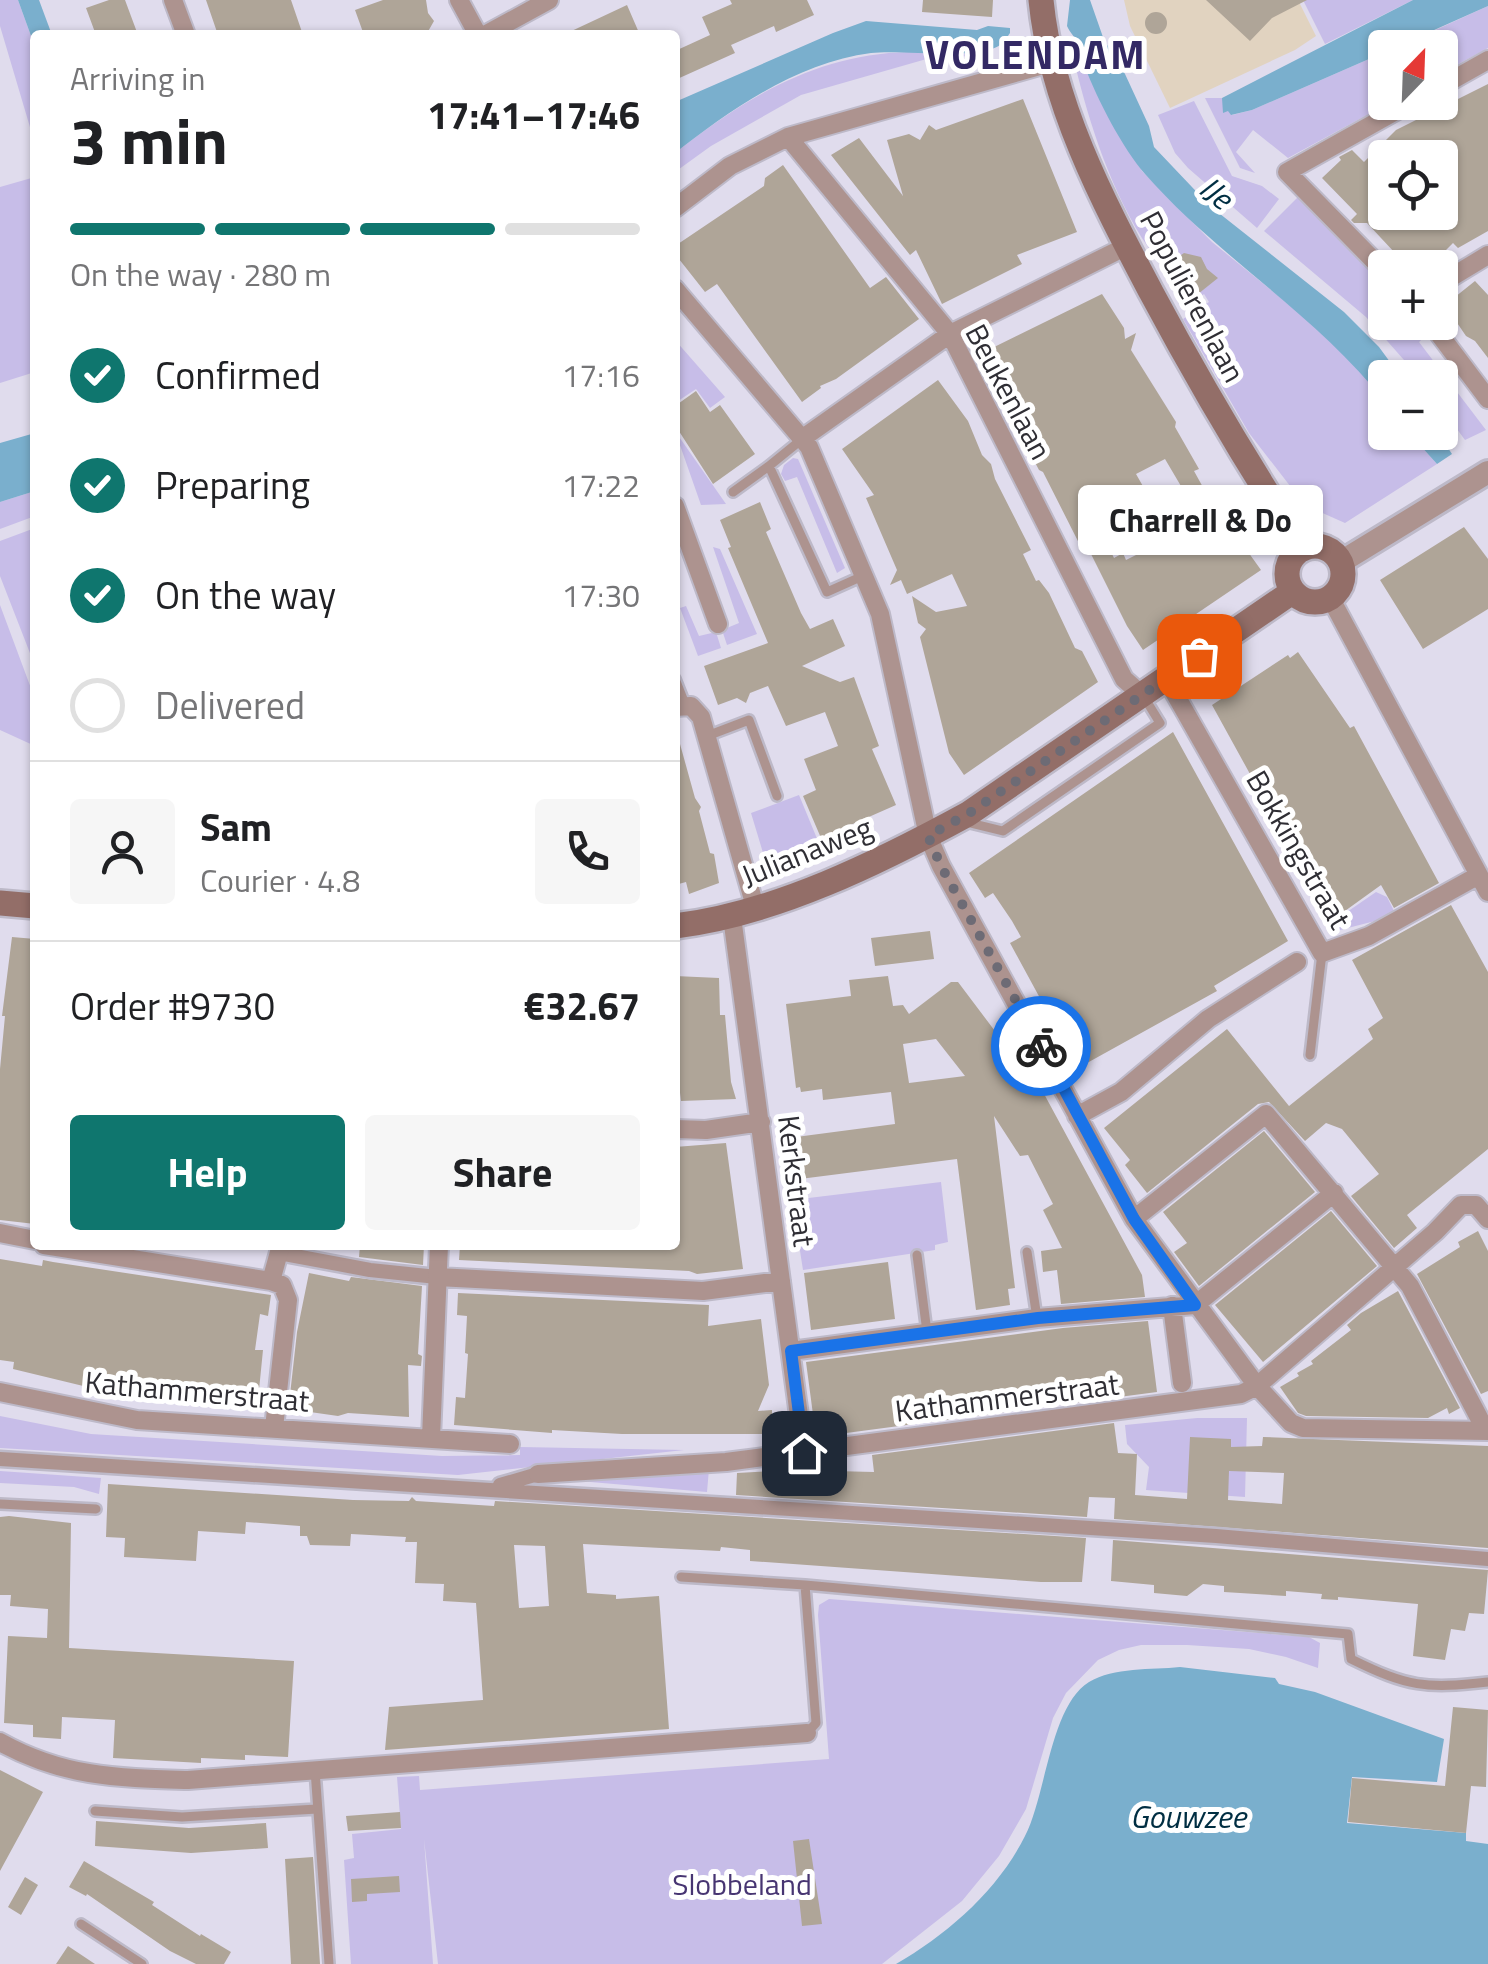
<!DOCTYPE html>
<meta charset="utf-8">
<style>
:root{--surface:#fff;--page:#f6f6f6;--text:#202124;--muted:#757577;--line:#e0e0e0;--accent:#0f766e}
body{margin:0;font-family:"Titillium Web",sans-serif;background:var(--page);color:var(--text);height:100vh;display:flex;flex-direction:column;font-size:38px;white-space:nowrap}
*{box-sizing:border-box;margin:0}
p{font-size:32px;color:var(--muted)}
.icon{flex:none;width:55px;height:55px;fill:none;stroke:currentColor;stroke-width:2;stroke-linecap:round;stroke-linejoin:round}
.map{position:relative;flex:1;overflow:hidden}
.panel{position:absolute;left:30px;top:30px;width:650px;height:1220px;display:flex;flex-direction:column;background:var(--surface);border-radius:10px;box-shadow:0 2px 8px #0004}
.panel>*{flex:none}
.needle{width:65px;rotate:23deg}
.buttons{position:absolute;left:1368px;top:30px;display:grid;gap:20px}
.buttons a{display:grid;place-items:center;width:90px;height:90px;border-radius:10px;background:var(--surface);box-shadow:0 2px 8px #0004;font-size:50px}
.pin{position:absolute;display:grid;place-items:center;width:85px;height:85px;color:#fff;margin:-42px;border-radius:20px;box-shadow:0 5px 15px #0006}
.courier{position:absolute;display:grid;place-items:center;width:100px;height:100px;margin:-50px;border:8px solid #1a73e8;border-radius:50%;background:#fff;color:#222;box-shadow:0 2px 12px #0007}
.bubble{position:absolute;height:70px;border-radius:10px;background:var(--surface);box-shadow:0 2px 8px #0004;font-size:32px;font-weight:700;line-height:70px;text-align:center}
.headline em{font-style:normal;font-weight:700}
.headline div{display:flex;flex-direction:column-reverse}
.headline{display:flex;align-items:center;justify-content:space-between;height:170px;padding:0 40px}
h1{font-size:65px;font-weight:700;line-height:75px}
.bar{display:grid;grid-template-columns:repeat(4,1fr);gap:15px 10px;align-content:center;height:120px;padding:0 40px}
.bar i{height:12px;border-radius:8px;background:var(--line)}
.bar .active{background:var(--accent)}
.bar p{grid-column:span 4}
.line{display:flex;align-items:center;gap:25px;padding:0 40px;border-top:2px solid var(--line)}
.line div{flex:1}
.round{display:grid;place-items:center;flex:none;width:105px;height:105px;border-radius:10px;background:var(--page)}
ol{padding:0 40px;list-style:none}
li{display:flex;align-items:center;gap:30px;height:110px}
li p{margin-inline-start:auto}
li .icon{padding:10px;border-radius:50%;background:var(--accent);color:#fff;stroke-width:4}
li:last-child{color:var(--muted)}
li i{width:55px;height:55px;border:5px solid var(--line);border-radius:50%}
.cta{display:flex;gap:20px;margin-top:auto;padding:20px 40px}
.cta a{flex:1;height:115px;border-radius:10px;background:var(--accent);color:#fff;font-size:40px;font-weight:700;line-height:115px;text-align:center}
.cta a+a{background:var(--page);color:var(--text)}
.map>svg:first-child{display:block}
.education{fill:#e1d3c0}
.green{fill:#c7bde8}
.water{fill:#7aafcd}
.building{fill:#afa598;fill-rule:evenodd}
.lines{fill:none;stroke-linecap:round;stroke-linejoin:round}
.service-casing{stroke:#bdb9c8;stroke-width:14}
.pedestrian-casing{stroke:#bdb9c8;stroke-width:19}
.minor-casing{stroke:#bdb9c8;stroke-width:22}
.tertiary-casing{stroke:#bdb9c8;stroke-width:28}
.secondary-casing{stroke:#bdb9c8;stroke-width:30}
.service{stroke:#ad938f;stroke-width:9}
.pedestrian{stroke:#ad938f;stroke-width:14}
.minor{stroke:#ad938f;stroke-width:18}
.tertiary{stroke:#ad938f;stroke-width:22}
.secondary{stroke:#936e68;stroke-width:25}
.done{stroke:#6d6b75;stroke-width:10;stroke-dasharray:0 18}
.route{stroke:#1a73e8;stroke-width:12}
.labels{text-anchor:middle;stroke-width:10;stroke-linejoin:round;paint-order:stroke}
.street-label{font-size:30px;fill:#2f2e34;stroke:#fff}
.park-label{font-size:30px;fill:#473572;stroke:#fff}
.water-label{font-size:32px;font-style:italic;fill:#002e42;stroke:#fff}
.district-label{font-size:40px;font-weight:bold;letter-spacing:2.5px;fill:#332964;stroke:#fff}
</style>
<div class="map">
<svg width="1488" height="1964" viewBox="0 0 1488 1964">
<rect width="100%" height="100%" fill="#e0dced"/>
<!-- education -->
<path class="education" d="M1124 0H1298L1316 36 1295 50 1170 108 1130 26Z"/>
<!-- green -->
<path class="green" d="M0 0H18L35 47V144L0 26Z
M1303 0H1413L1325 44Z
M1488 6V48L1440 74V48H1396Z
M909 52 971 53 972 56 930 58 801 95 711 146 675 172V153C746 97 817 54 909 52Z
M1385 52V102L1389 103 1288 158 1253 130 1236 152 1255 173 1240 168 1205 98H1222L1232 115 1252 110Z
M1083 60 1115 125 1142 171 1212 242 1319 329 1355 363 1385 402V432L1409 433 1437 464 1345 523 1318 511 1308 500 1304 504 1249 433 1183 319 1209 302 1204 294 1190 305C1177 285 1162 266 1148 247 1113 196 1089 124 1075 64Z
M1194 101 1232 176 1262 186 1279 199 1257 228 1188 168 1175 153 1158 115Z
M35 177V372L0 383V187Z
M1298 197 1385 287V322L1419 323 1428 333 1419 342 1486 430 1465 440 1440 406V378L1419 377 1366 317 1264 231Z
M675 340 725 397 710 408 696 389 675 403Z
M675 431 726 504 701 505Z
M793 458 798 459 845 568 837 573 797 477 785 481 781 474 784 465Z
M35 491V516L0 529V502Z
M35 528V666L0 576V541Z
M713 547 720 549 757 634 727 645 722 630 739 623Z
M0 605 35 699V746L0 730Z
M686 606 699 636 716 632 721 648 698 656 680 608Z
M799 795 818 841 824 840 828 849 770 876 751 813Z
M1376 892 1387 897 1394 911 1379 920 1336 931 1331 923Z
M941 1182 948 1242 935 1245V1250L803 1270 792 1200Z
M0 1416 91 1434 442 1456 520 1455V1447L684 1450 458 1475 0 1448Z
M1197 1418H1247L1245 1497 1146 1490 1149 1467 1127 1444 1125 1425Z
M709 1469 707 1492 579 1481V1478Z
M0 1471 101 1478 99 1494 74 1487 0 1483Z
M829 1599 1309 1637 1320 1643 1318 1668 1286 1657 1249 1649 1187 1645H1141L1119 1650 1098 1660 1066 1693 1053 1718 1026 1809 999 1856 962 1901 882 1964H438L424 1839 433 1964H351L344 1860 354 1858 352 1834 401 1829 397 1777 419 1776 420 1790 829 1759 818 1615 819 1605Z"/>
<!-- water -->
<path class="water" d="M18 0H39L52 35H35V47Z
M1070 0H1090L1104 40 1125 74 1149 126 1154 147 1210 206 1344 312 1379 347 1401 377 1385 378V402C1316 314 1219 258 1145 174 1123 149 1097 99 1085 67 1082 60 1082 52 1079 45 1076 38 1070 33 1067 26Z
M1413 0H1488V6L1396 47 1385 48V52L1252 110 1231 115 1228 111 1223 113 1222 98Z
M866 21 977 30 988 26 1010 28V33C1007 37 1005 42 1000 45 979 61 902 49 871 53 799 62 731 109 675 153V102L833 33Z
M35 433V491L0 502V443Z
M1409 433H1438L1452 454 1437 464Z
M1180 1667 1275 1678 1279 1684 1315 1692 1444 1739 1437 1782 1352 1777 1347 1823 1466 1833V1841L1488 1844V1964H896C948 1934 998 1890 1025 1836 1046 1796 1050 1706 1089 1682 1114 1667 1151 1670 1180 1667Z"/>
<!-- building -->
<path class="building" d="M109 0H125L138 35H96L86 8Z
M206 0H291L303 35H218Z
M383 0H426L428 13 434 21 426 35H364L355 10Z
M730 0H807L814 15 776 32 774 26 731 45 735 53 675 80V51L710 35 702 17 732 4Z
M923 0H993L992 17 922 12Z
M1206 0H1307L1272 18 1250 41Z
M627 5 640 35H563Z
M1145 23a11 11 0 1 1 22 0a11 11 0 1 1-22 0Z
M1488 84V231L1458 248 1453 243 1428 268H1409L1367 223H1354L1351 220 1357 214 1322 178 1341 160 1339 157 1352 150 1364 162 1396 130ZM1385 158H1440V212H1421L1412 222 1403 212H1385Z
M1023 99 1077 232 1017 255 1022 264 942 304 916 250 910 255 831 155 859 138 903 196 887 140 909 134 920 140 929 125 936 130Z
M783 165 870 288 886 277 919 319 836 379 820 386 821 388 802 402 717 284 705 292 675 254V246L764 186 765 178Z
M1184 253 1201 257 1207 269 1218 278 1188 302 1170 270 1174 260Z
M1475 281 1488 295V358L1475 341 1466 336 1445 305Z
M1102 294 1124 328 1125 339 1136 333 1131 350 1176 422 1175 427 1199 469 1194 471 1215 509 1218 510 1261 570 1143 650 1127 626 1089 550 1084 553 1043 472 1039 470 1028 449 1029 445 982 353ZM1165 459 1188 498 1160 513 1157 506 1142 515 1158 544 1126 560 1123 553 1114 558 1096 522 1148 495 1136 474Z
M938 380 968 421 982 455 991 464 995 479 1031 550 1023 554 1036 581 1039 580 1049 593 1075 648 1082 651 1098 682 964 775 949 753 920 637 926 629 918 623 912 596 936 612 967 606 952 574 907 594 901 580 890 585 897 570 866 498 874 495 842 449Z
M696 391 710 412 720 405 755 454 713 484 675 425V406Z
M760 502 771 529 766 532 801 613 810 629 833 619 845 646 802 666 840 682 854 677 879 746 872 749 896 805 821 838 803 796 816 790 804 759 838 746 825 712 786 726 768 686 750 693 746 703 737 698 718 705 704 666 768 643 728 548 731 547 720 520Z
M1464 527 1488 559V609L1423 649 1380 580Z
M1298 652 1350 728 1354 726 1439 883 1394 908 1381 885 1331 921 1212 705 1288 655 1290 658Z
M1173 732 1288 941 1214 986 1217 991 1078 1068 1010 943 1021 937 1012 921 993 893 985 898 969 873Z
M680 744 695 798 701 807 699 811 710 853 714 854 719 883 689 894 686 882 675 885V745Z
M1451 905 1488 972V1149L1407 1215 1417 1228 1394 1248 1351 1196 1379 1174 1342 1129 1326 1123 1305 1141 1269 1102 1258 1104 1147 1193 1125 1165 1130 1160 1104 1128 1227 1029 1289 1106 1373 1039 1368 1029 1383 1018 1352 960Z
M930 931 934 959 875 966 871 938Z
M12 937 35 939V1224L0 1220V1069L5 1016H2Z
M675 976 719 978 720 1015H725L731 1082 736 1099 681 1101 675 1051Z
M888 976 893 1006 903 1005 909 1014 951 982H958L1016 1059 1023 1055 1142 1275 1145 1297 1061 1304 1057 1270 1043 1272 1041 1251 1062 1248 1043 1210 1053 1204 1028 1155 1020 1156 994 1116 1015 1288 1008 1289 1010 1305 976 1310 957 1159 792 1180 788 1146 797 1145 796 1137 895 1124 891 1092 823 1100 822 1089 801 1092 800 1087 796 1088 786 1004 851 996 849 980ZM936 1039 965 1076 909 1083 903 1044Z
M1264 1131 1315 1192 1199 1286 1174 1252 1187 1243 1163 1212Z
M726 1143 743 1269 697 1274 689 1271 459 1260 460 1245H675V1147Z
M1331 1211 1377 1266 1263 1362 1215 1305Z
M1478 1231 1488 1251V1391L1481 1394 1417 1274 1460 1247 1458 1242Z
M360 1245H424L423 1265 359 1257Z
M0 1259 42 1266 43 1260 53 1262 271 1295 268 1316 260 1314 255 1350H263L257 1410 137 1399 13 1369 14 1362 0 1360Z
M888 1262 895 1319 811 1330 804 1273Z
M309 1273 349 1281 351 1277 422 1286 418 1354 422 1356 421 1366 408 1365 409 1417 348 1413 338 1416 296 1410 288 1413 297 1332Z
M1398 1291 1460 1408 1449 1414 1447 1408 1428 1418 1306 1416 1298 1413 1280 1387 1299 1376 1297 1373 1313 1364 1311 1361 1351 1330 1347 1325 1361 1313Z
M458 1293 709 1305 708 1326 761 1319 769 1385 758 1411 772 1410V1434H622L552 1430V1433L454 1425 456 1397 465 1398 468 1354 465 1353 467 1316 457 1315Z
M1148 1321 1157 1392 816 1437 806 1362 1063 1328Z
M1114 1423 1118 1453 1137 1454 1135 1495 1187 1499 1190 1437 1231 1439V1447L1262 1446 1263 1437 1488 1446V1548L1114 1519 1115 1498 1089 1497 1087 1517 736 1495 737 1473 792 1470 874 1472 872 1455ZM1229 1471 1284 1473 1282 1504 1228 1500Z
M108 1484 353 1500 409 1501 412 1497 416 1501 494 1506 495 1501 1086 1538 1082 1582H1041L750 1561V1550L721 1547 720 1551 583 1544 587 1593 616 1595V1599L659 1596 669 1729 385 1750 389 1707 483 1700 476 1603 443 1601 444 1584 415 1583 417 1542H405L406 1537 351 1534 350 1546 310 1545 307 1536H300V1526L246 1522 245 1534 198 1531 196 1561 124 1557 125 1538 106 1537ZM514 1545 545 1546 549 1606 519 1608Z
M9 1516 71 1523 69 1648 294 1661 288 1757 245 1755V1760L201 1758V1763L113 1758 115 1720 62 1717 61 1739 33 1737V1725L4 1723 8 1636 47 1638 48 1609 10 1606 11 1595H0V1517Z
M1113 1540 1488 1570 1484 1614 1469 1613 1465 1631 1451 1629 1445 1660 1413 1656 1418 1604 1338 1597V1600L1321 1599 1322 1594 1286 1591V1596L1224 1592V1586L1203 1584 1187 1596 1154 1593V1585L1111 1581Z
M1453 1707 1488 1710 1486 1787 1471 1786 1466 1833 1348 1822 1352 1778 1445 1786Z
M0 1770 43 1792 0 1871Z
M400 1812 401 1828 348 1831 346 1816Z
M96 1821 189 1828 266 1823 268 1848 191 1853 95 1846Z
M809 1839 822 1924 802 1926 793 1841Z
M313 1857 320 1964H291L285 1859Z
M84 1861 154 1902 152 1905 200 1936 201 1934 231 1952 224 1964H196L170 1951 87 1894 86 1896 69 1887Z
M399 1876 400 1892 367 1894V1901L352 1902 351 1879Z
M25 1877 38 1885 21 1915 8 1907Z
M68 1946 95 1964H56Z"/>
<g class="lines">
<!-- service casing -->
<g class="service-casing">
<path id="service" d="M801 440 769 466 827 592 865 575
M733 492 769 466
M675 679 685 704
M707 736 749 720 777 796
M966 822 1003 831 1160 723 1144 697
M1310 1055 1322 953
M1027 1252 1037 1318
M917 1255 927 1332
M0 1504 96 1509
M681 1577 805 1585 1348 1634 1351 1659C1408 1687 1425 1689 1488 1682
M805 1585 816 1723 807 1733
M315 1770 329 1964
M95 1811 182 1817 317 1809
M81 1924 142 1964"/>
</g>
<!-- pedestrian casing -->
<g class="pedestrian-casing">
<path id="pedestrian" d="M279 1253 370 1270 437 1277
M0 1459 1216 1536 1488 1559
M500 1485 538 1474"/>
</g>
<!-- minor casing -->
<g class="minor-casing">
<path id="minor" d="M173 0 186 35
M459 0 478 35
M485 35 549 0
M1440 87 1488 60
M788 137 950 334 1124 679 1142 695
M675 208 730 166 788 137 1050 63
M1385 272 1287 172 1412 102
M1440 284 1488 255
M675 289 809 447 880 614 928 836 941 866 1134 1219 1257 1386 1291 1423 1303 1428 1488 1431
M1430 322 1488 399
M803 438 950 334 1127 246
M675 506 718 624
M1331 599 1488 892
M1166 678 1322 953 1369 936 1479 875
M675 707 691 706 701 717 756 910
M732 917 804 1453
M1077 1116 1121 1092 1208 1019 1297 962
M675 1129 706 1130 761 1122
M1134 1219 1266 1114 1410 1286 1486 1431
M0 1233 35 1240
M44 1245 271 1281 282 1285 288 1300 274 1428
M437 1277 703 1291 781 1281
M271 1281 281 1245
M1195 1305 1334 1193
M1172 1306 1182 1383
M791 1351 1037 1318 1195 1305
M0 1392 137 1420 510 1444
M431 1438 439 1245
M538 1474 726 1462 1241 1394 1257 1386 1435 1232 1461 1205H1476L1488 1219
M0 1742C63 1777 117 1778 188 1780L807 1733"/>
</g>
<!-- tertiary casing -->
<g class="tertiary-casing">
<path id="tertiary" d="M1341 562 1488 472"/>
</g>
<!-- secondary casing -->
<g class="secondary-casing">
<path id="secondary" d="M1041 0C1051 103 1103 201 1151 292 1198 380 1248 465 1303 549
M1287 574a28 28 0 1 1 56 0a28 28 0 1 1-56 0Z
M0 903 35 906
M675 926C775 914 880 862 968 814L1292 592"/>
</g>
<!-- service -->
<use href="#service" class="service"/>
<!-- pedestrian -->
<use href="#pedestrian" class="pedestrian"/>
<!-- minor -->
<use href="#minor" class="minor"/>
<!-- tertiary -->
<use href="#tertiary" class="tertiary"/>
<!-- secondary -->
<use href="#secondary" class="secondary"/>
</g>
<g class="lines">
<!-- done -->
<path class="done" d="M1041 1046 941 866 928 836 968 814 1199 656"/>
<!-- route -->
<path class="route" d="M804 1453 791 1351 1038 1318 1195 1305 1134 1219 1041 1046"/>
</g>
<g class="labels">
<!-- street labels -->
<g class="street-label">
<text transform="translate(1192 297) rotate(62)" y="10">Populierenlaan</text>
<text transform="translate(1008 392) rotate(62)" y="10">Beukenlaan</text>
<text transform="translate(1298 850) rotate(60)" y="10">Bokkingstraat</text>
<text transform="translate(807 852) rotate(-22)" y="10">Julianaweg</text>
<text transform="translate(796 1181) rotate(83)" y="10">Kerkstraat</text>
<text transform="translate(197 1392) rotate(5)" y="10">Kathammerstraat</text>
<text transform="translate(1007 1398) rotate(-7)" y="10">Kathammerstraat</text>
</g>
<!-- park labels -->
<g class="park-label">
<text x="742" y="1895">Slobbeland</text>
</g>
<!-- water labels -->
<g class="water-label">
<text transform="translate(1216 193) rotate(39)" y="11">IJe</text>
<text x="1188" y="1828">Gouwzee</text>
</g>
<!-- district labels -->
<g class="district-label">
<text x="1036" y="69">VOLENDAM</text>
</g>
</g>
</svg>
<div class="buttons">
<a><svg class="needle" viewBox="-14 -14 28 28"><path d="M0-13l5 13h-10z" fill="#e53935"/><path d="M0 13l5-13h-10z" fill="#757577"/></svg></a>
<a><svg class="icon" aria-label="locate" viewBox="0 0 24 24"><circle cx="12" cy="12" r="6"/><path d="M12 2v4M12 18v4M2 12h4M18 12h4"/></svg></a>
<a>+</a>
<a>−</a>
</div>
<div class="pin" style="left:1199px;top:656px;background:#ea580c"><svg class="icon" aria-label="bag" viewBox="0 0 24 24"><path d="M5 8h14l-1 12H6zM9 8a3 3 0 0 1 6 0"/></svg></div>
<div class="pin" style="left:804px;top:1453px;background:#1f2937"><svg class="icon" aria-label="home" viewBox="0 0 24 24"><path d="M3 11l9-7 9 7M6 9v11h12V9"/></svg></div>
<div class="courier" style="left:1041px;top:1046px"><svg class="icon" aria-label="bike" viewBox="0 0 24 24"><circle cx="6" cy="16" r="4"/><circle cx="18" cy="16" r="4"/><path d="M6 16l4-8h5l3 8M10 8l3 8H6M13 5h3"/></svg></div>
<div class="bubble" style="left:1078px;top:485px;width:245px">Charrell &amp; Do</div>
<section class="panel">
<div class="headline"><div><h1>3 min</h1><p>Arriving in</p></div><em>17:41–17:46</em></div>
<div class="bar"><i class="active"></i><i class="active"></i><i class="active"></i><i></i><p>On the way · 280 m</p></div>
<ol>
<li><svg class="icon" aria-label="check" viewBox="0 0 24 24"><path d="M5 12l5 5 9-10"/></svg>Confirmed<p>17:16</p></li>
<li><svg class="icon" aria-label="check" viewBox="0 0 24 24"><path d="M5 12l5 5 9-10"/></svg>Preparing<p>17:22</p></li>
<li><svg class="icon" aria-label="check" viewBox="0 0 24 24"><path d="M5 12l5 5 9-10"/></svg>On the way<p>17:30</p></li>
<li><i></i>Delivered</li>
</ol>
<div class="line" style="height:180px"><a class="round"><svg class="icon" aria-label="person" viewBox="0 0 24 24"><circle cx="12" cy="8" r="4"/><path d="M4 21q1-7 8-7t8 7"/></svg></a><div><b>Sam</b><p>Courier · 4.8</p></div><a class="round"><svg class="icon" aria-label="phone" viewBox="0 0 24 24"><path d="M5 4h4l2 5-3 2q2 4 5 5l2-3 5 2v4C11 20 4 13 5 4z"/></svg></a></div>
<div class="line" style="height:130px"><div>Order #9730</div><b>€32.67</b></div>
<div class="cta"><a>Help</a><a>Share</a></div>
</section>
</div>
